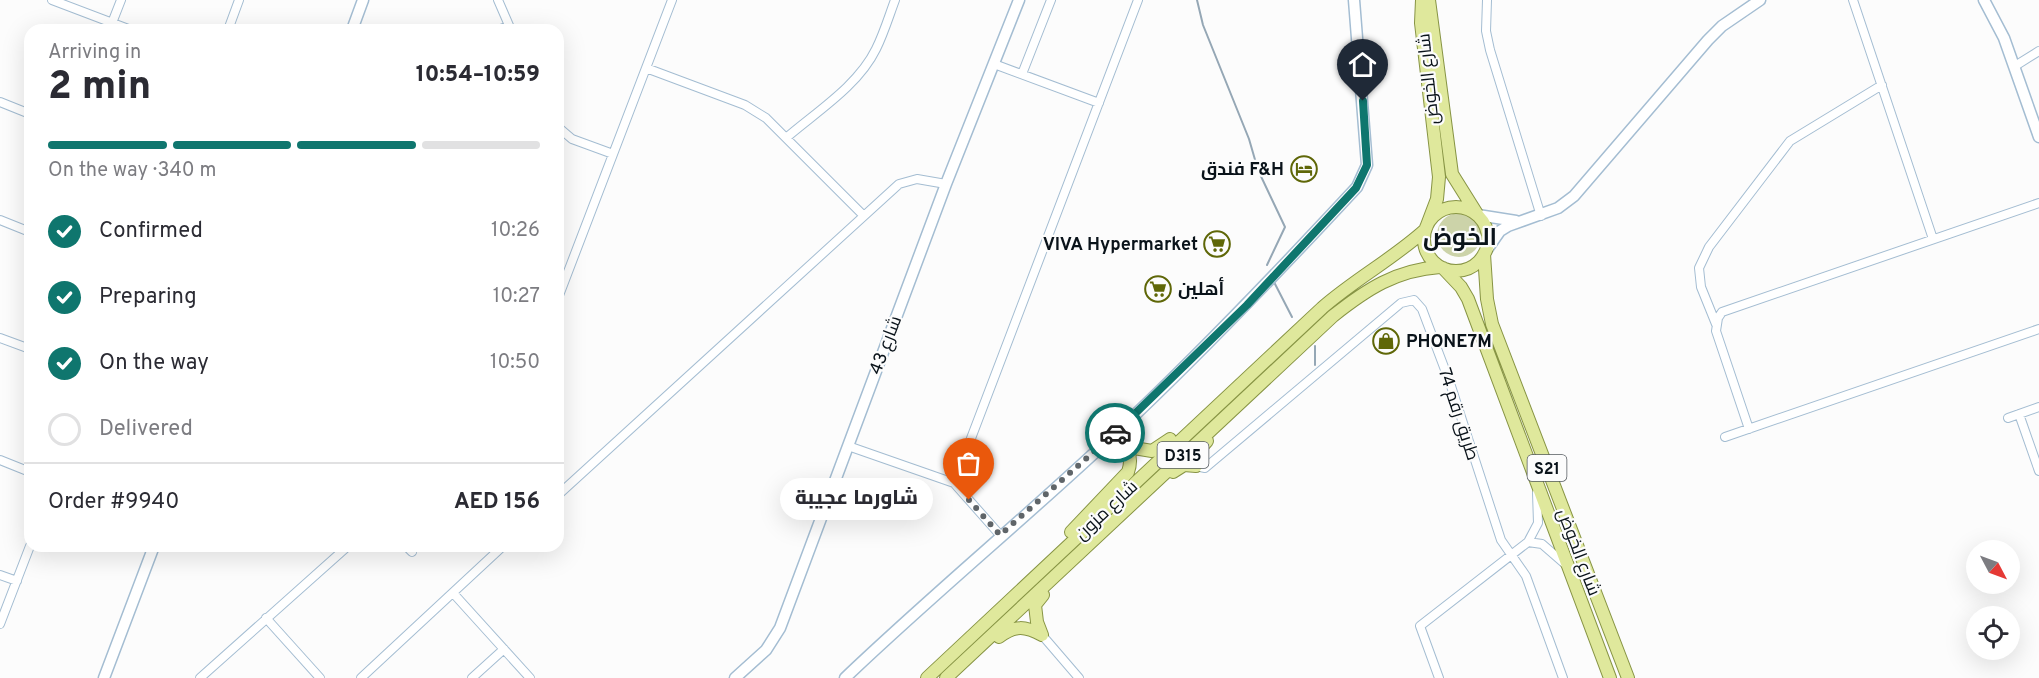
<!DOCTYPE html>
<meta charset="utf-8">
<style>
:root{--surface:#fff;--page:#f2f2f3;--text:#2b2b33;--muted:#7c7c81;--line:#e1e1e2;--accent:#0f766e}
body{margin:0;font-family:Overpass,Cairo,sans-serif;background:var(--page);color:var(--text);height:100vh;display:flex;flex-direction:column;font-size:22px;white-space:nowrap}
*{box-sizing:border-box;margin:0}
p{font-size:20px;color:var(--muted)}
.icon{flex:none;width:33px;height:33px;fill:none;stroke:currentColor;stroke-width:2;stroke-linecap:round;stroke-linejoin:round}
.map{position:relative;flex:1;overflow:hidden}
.drawer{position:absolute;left:24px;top:24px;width:540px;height:528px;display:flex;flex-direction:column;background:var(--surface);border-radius:18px;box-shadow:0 6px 24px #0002}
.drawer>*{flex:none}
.needle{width:39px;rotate:131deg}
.buttons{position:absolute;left:1966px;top:540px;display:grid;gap:12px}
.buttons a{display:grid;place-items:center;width:54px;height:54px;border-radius:50%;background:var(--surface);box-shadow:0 6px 24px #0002;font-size:30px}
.pin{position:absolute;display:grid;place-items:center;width:51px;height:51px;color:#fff;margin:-62px -26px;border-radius:50% 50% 50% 0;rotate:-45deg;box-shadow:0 0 6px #0007}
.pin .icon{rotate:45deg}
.courier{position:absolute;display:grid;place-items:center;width:60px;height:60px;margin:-30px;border:4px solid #0f766e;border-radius:50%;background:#fff;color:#222;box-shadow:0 2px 8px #0007}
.bubble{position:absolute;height:42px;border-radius:21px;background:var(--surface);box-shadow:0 6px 24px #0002;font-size:20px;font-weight:800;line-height:42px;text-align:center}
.overview em{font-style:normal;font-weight:800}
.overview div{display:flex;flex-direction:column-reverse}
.overview{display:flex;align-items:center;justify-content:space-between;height:102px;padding:0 24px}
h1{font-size:39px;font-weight:800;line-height:45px}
.bar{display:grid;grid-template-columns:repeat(4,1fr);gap:9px 6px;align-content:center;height:72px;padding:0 24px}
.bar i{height:8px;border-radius:4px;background:var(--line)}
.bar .on{background:var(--accent)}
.bar p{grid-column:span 4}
.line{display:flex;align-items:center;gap:15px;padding:0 24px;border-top:2px solid var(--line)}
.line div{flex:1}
ol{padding:0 24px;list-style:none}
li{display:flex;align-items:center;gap:18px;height:66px}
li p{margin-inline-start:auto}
li .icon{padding:6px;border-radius:50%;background:var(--accent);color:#fff;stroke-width:4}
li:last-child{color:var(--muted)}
li i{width:33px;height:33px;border:3px solid var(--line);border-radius:50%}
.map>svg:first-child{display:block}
.green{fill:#ccd3a9}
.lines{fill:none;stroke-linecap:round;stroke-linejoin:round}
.stream{stroke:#95a7b5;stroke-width:2}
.street-casing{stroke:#a4bdd2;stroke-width:10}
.secondary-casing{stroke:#a4bdd2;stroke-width:13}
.primary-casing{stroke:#879444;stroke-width:14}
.street{stroke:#fff;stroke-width:8}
.secondary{stroke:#fff;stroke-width:10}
.primary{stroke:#dfe89c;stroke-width:12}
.done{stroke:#5f6569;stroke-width:6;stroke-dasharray:0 10.8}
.route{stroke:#0f766e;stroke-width:8}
.labels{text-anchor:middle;stroke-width:4.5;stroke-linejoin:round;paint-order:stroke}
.shield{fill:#fcfcfc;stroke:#53595e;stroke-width:1.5}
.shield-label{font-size:16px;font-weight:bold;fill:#0a131a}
.street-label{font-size:18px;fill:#0a131a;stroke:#fcfcfc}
.poi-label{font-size:18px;font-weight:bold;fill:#0a131a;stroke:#fcfcfc;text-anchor:end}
.district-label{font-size:24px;font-weight:bold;fill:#0a131a;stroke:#fcfcfc}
</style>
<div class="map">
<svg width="2039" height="678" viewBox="0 0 2039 678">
<rect width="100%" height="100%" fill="#fcfcfc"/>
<!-- green -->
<path class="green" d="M1437 235a22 22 0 1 1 44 0a22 22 0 1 1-44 0Z"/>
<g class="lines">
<!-- stream -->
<path class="stream" d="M1197 0 1203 25 1249 139 1258 170 1285 227 1267 265
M1274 282 1292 317
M1315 346V365"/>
<!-- street casing -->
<g class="street-casing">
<path id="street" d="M52 0 131 30
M498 0 511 30
M1487 0 1486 31 1490 50 1541 216
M1853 0 1933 239
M112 23 121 0
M228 30 239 0
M498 30 509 26
M994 64 1099 103
M2015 66 2039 51
M646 68 745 105 766 118 863 215
M1022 74 1051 0
M0 102 30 114
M558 127 572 139 613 154
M786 138C816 112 858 86 876 49 884 33 889 16 895 0
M0 220 30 232
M558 298 672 0
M1716 324 1701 287 1699 268 1709 247 1790 141 1882 85
M0 338 30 349
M2019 414 2039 471
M2008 418 2039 407
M1749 429 1716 331 1718 318 1722 312 2039 203
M1725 437 2039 329
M848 446 954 483 1000 535
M0 460 30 472
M1196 466 1205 468 1401 303 1414 300 1422 309 1450 383 1501 540 1526 576 1563 678
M954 483 1138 0
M558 495 899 184 917 179 946 184
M1528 542 1542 544 1565 564
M406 546 412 552
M0 575 17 581
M453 593 530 678
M266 618 320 678
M0 624 30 546
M1042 635 1079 678
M200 678 348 546
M361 678 503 546
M472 678 504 649
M1439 678 1420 626 1528 542 1538 523 1537 493"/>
</g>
<!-- secondary casing -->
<g class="secondary-casing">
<path id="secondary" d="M1984 0 2004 38 2039 137
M352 30 363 0
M1478 215 1516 221
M1486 251 1500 231 1508 226 1558 208 1574 196 1708 40 1722 26 1760 0
M104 678 154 546
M735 678 766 650 780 628 946 184 1019 0
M845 678C934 593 1029 515 1118 431 1201 353 1279 271 1357 187L1367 165 1354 0"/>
</g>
<!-- primary casing -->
<g class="primary-casing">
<path id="primary" d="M1422 0 1421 23 1439 177 1437 199 1426 228
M1429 0 1452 174 1477 214
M1424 239a32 32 0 1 1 64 0a32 32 0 1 1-64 0Z
M1484 254 1487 299 1492 324 1628 678
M1443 268 1461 287 1468 299 1610 678
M1128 447 1152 451 1170 439
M1173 472 1184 465 1196 466 1198 451 1207 441
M1071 532 1128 472C1134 455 1126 445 1116 432
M1042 635 1037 622 1035 605 1043 595
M999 637C1015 625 1025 626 1042 635
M927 678 1322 308C1355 279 1393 259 1425 230
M946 678 1333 316C1367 289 1396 270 1440 267"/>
</g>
<!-- street -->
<use href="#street" class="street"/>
<!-- secondary -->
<use href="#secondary" class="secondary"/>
<!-- primary -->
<use href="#primary" class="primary"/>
</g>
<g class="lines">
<!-- done -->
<path class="done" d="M969 500 1000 535 1115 433"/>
<!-- route -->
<path class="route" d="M1115 433 1247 305 1356 188 1367 165 1363 101"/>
</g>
<!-- icons -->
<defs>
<g id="hotel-ring" transform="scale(1.35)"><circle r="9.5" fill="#fcfcfc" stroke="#5f6708" stroke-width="1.5"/><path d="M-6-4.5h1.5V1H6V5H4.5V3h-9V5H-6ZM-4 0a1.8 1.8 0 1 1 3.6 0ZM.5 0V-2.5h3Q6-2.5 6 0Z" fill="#5f6708"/></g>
<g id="supermarket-ring" transform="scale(1.35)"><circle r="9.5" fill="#fcfcfc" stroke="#5f6708" stroke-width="1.5"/><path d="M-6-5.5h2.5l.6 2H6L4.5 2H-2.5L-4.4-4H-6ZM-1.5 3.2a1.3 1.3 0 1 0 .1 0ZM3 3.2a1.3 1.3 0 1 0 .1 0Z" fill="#5f6708"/></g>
<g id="shop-ring" transform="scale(1.35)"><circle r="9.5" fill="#fcfcfc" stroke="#5f6708" stroke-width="1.5"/><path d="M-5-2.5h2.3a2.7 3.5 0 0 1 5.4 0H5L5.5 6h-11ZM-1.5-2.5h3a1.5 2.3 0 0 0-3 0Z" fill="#5f6708"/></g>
</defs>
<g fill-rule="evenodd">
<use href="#hotel-ring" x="1304" y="169"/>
<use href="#supermarket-ring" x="1217" y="244"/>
<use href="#supermarket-ring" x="1158" y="289"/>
<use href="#shop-ring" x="1386" y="341"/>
</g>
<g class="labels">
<!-- shield labels -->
<g class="shield">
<rect x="1157.5" y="442" width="51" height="26" rx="4.5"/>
<rect x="1527.5" y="455" width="39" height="26" rx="4.5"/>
</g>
<g class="shield-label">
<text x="1183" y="461">D315</text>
<text x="1547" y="474">S21</text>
</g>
<!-- street labels -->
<g class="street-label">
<text transform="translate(1428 79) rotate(-96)" y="6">شارع الخوض</text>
<text transform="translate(885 345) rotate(-69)" y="6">شارع 43</text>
<text transform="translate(1459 414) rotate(72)" y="6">طريق رقم 74</text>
<text transform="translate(1106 510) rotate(-43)" y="6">شارع مزون</text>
<text transform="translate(1579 552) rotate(69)" y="6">شارع الخوض</text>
</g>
<!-- poi labels -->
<g class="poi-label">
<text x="1284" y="175">فندق F&amp;H</text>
<text x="1198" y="250">VIVA Hypermarket</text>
<text x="1178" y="295" text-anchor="start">أهلين</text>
<text x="1406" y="347" text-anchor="start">PHONE7M</text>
</g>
<!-- district labels -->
<g class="district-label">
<text x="1460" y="245">الخوض</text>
</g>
</g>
</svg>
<div class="buttons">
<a><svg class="needle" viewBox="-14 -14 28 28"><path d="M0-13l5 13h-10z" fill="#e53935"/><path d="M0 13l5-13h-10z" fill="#7c7c81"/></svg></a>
<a><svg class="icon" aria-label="locate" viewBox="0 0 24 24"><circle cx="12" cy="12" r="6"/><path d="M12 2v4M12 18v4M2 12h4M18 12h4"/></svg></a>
</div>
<div class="pin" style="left:969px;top:500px;background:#ea580c"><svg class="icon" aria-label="bag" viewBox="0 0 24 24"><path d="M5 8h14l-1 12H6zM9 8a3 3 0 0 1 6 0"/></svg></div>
<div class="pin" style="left:1363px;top:101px;background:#1f2937"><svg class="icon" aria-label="home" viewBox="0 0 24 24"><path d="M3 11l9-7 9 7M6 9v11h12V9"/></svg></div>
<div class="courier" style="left:1115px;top:433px"><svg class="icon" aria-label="car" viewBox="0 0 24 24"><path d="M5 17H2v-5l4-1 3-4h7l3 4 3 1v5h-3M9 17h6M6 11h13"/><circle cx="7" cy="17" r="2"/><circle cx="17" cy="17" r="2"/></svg></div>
<div class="bubble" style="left:780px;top:478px;width:153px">شاورما عجيبة</div>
<section class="drawer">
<div class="overview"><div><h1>2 min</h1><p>Arriving in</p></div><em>10:54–10:59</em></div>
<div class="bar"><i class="on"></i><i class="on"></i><i class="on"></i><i></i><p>On the way · 340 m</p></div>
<ol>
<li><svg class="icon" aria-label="check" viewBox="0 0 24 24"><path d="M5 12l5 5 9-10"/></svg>Confirmed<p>10:26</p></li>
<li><svg class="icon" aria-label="check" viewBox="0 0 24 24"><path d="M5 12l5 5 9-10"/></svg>Preparing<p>10:27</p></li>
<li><svg class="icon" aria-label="check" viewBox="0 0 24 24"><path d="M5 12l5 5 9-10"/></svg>On the way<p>10:50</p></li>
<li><i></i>Delivered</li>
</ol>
<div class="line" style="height:78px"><div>Order #9940</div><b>AED 156</b></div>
</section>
</div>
